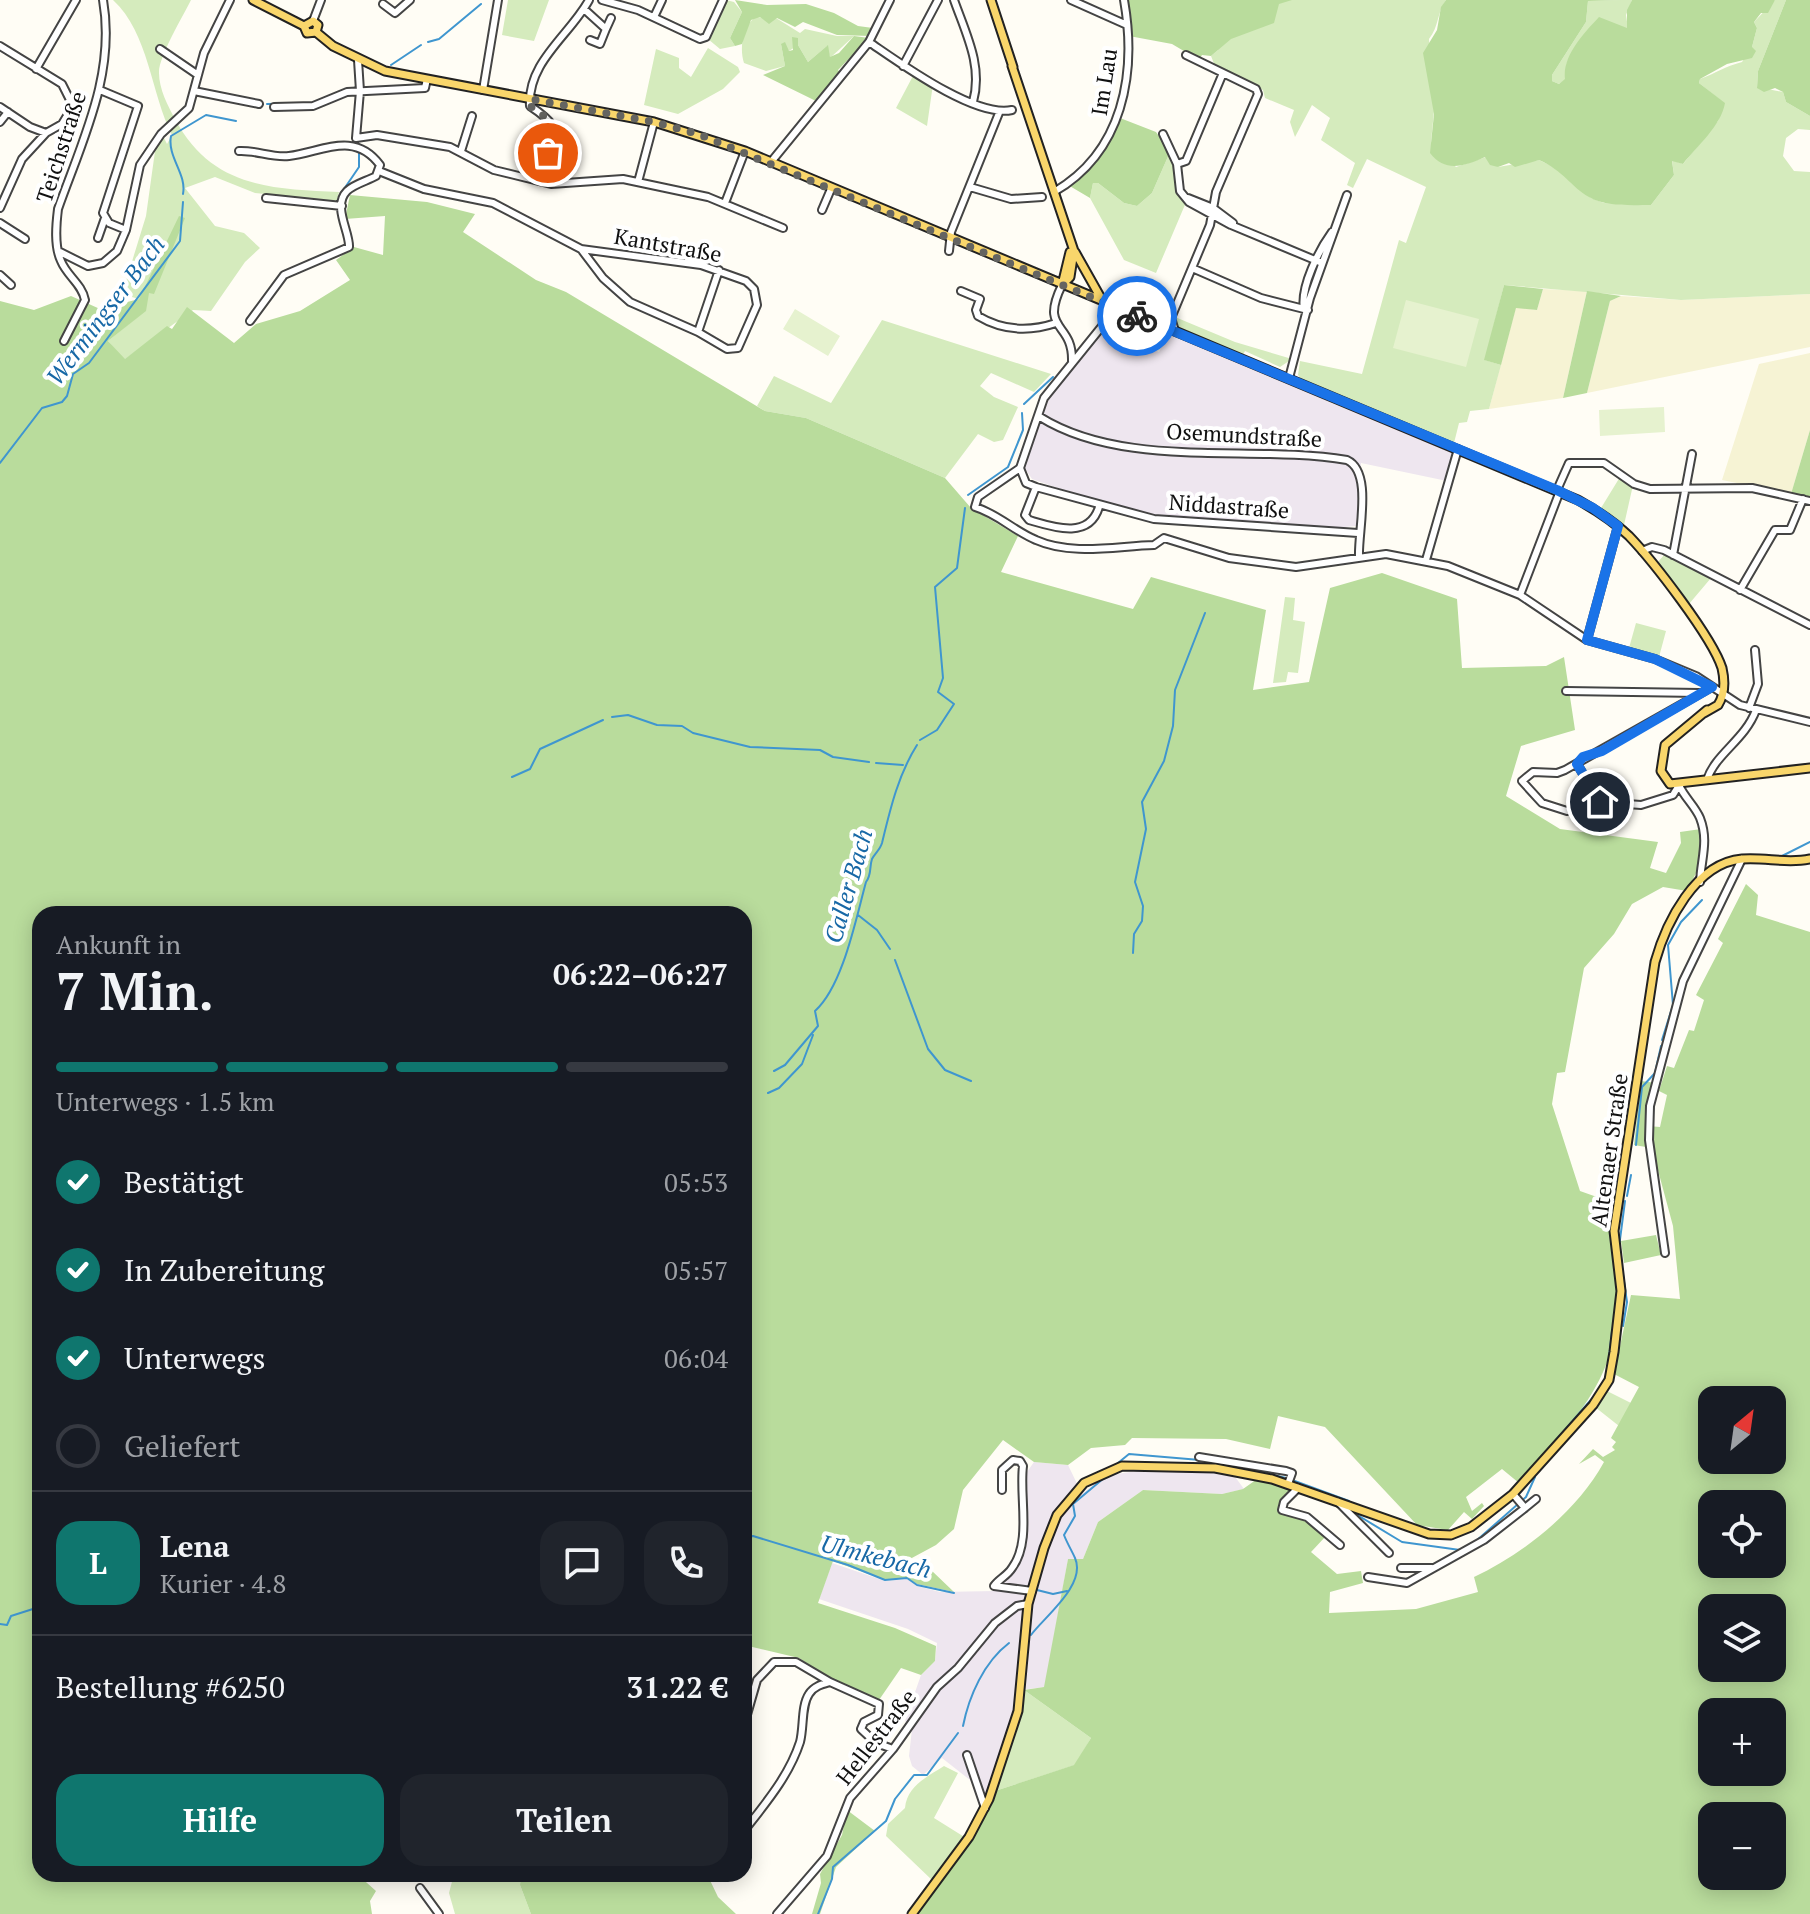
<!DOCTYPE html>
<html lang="de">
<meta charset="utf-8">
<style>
:root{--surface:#171b24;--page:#20242c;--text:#f1f3f6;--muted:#9ea1a6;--line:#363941;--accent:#0f766e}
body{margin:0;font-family:"PT Serif",serif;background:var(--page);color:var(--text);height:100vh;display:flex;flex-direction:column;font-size:30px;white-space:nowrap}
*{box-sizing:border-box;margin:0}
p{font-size:26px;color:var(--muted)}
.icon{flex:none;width:44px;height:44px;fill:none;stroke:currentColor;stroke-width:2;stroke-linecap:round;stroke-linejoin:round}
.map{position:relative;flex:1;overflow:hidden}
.sheet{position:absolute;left:32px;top:906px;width:720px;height:976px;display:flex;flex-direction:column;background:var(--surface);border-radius:24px;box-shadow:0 4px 20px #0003}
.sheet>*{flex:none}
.needle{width:52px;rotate:29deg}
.tools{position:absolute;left:1698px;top:1386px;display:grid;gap:16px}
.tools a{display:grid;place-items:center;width:88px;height:88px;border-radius:16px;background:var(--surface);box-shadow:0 4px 20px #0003;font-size:40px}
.pin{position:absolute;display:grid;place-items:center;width:68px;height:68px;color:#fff;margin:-34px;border:4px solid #fff;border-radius:50%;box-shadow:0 2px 8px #0007}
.courier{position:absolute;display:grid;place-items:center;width:80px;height:80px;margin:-40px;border:6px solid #1a73e8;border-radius:50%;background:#fff;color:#222;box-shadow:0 2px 10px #0007}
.summary em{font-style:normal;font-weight:600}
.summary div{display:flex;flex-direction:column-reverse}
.summary{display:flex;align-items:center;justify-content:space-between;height:136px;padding:0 24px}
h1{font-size:52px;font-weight:600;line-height:60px}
.bar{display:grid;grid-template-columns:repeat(4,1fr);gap:12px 8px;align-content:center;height:96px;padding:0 24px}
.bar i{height:10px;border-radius:6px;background:var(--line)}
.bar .current{background:var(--accent)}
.bar p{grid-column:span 4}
.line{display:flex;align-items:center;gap:20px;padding:0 24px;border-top:2px solid var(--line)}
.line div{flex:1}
.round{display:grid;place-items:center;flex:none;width:84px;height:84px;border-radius:24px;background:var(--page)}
ol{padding:0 24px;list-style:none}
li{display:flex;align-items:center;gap:24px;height:88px}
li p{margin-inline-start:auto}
li .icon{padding:8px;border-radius:50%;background:var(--accent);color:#fff;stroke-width:4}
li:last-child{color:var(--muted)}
li i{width:44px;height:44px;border:4px solid var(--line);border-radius:50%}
.button{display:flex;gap:16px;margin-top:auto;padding:16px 24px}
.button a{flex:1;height:92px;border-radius:24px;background:var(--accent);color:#fff;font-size:32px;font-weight:600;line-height:92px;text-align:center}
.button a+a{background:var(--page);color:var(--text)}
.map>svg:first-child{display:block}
.industrial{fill:#eee6ef}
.farmland{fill:#f6f3d4}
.green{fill:#d5ebbd}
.forest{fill:#b9dc9c;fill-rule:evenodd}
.pitch{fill:#e6f2cf}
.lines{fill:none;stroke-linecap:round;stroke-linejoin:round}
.stream{stroke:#3f96cf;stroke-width:2}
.minor-casing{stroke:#444;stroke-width:10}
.major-casing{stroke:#222;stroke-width:11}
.minor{stroke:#fff;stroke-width:6}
.major{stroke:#f9d66b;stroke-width:7}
.done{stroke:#646461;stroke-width:8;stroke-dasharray:0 14.4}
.route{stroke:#1a73e8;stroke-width:10}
.labels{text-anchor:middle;stroke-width:8;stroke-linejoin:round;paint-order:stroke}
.street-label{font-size:22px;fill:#111;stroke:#fff}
.water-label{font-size:24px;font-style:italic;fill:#1768a6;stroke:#fff}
</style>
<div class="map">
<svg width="1810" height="1914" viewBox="0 0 1810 1914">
<rect width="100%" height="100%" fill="#fffdf5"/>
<!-- industrial -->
<path class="industrial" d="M1101 330 1159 352 1170 330 1290 381 1331 403 1455 450 1447 481 1361 463 1356 526 1334 528 1164 517 1103 504 1032 479 1024 467 1046 403Z
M1034 1462 1068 1465 1082 1494 1104 1476 1162 1467 1233 1474 1244 1489 1222 1494 1143 1490 1098 1522 1083 1559H1068L1045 1687 1021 1690 989 1795 942 1758 923 1775 912 1766 909 1756 912 1729 905 1721 921 1675 935 1661 937 1643 908 1629 819 1599 832 1563 885 1581 907 1579 917 1586 940 1592 995 1591 1012 1571 1023 1529 1022 1479Z"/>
<!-- farmland -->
<path class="farmland" d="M1543 289 1587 291 1563 398 1489 409 1516 307 1537 310Z
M1810 294V347L1587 393 1610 301 1621 296 1681 300Z
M1810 353V430L1791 494 1722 480 1759 364Z"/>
<!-- green -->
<path class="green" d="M113 0H191C183 16 158 58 159 73 159 89 168 106 175 119 211 187 270 189 339 192L337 201 255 193 215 177 185 188 215 226 244 233 260 248 245 262 211 311 193 310 124 360 108 341 141 314 142 300 122 294 146 216 156 144 163 136 167 144 172 135C151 94 149 33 113 0Z
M508 0H549L534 41 502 35Z
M726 0 734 2 742 12 730 38 735 46 720 49 708 39Z
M1127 0H1446C1437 12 1439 27 1429 39L1434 111 1431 142 1456 167 1486 157 1498 167 1539 160 1562 171 1591 198 1604 203 1651 205 1674 175 1672 160 1683 164 1718 121 1724 103 1699 83 1700 79C1716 73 1726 66 1742 62L1752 47 1757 28 1754 22 1775 0H1786L1758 71 1757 87 1783 92 1786 102 1810 116V130L1798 129 1786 138 1783 156 1794 171 1810 172V294L1681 300 1504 285 1485 360 1501 365 1489 409 1470 411 1467 422 1459 423 1454 443 1301 379 1298 375 1300 361 1362 374 1399 240 1406 243 1426 187 1367 159 1353 188 1347 185 1355 163 1321 140 1330 118 1312 105 1295 137 1290 122 1294 110 1265 98 1263 90 1215 66 1211 56 1218 50 1132 34Z
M1622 0H1632L1626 15 1628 28 1581 39 1567 62 1565 80 1559 84 1552 81V75L1586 22 1588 1Z
M755 17 776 18 800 33 805 29 837 36H854L830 58 827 46 808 62 798 45 789 51 781 44 785 66 766 71 744 63C739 48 743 27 755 17Z
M708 48 738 67 740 72 723 89 678 114 644 105 656 49 679 58V68L691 77Z
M914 74 933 84 927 126 896 108Z
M1170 152 1178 187 1187 200 1156 273 1124 260 1090 198 1093 183H1098L1124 203 1137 206 1152 193Z
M1175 317 1235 342 1292 359 1280 367 1245 351 1243 355 1178 330Z
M882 320 1051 374 1034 392 991 373 980 386 994 397 1018 407 1003 440 994 442 978 434 945 478 806 418 765 411 757 406 774 376 831 403Z
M1620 477 1633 485 1624 525 1601 508Z
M1665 554 1711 578 1689 604 1657 563Z
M1285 597 1295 598 1293 620 1305 622 1298 673 1288 672 1286 682 1273 683Z
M1636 623 1666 631 1659 657 1629 648Z
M1607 1391 1631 1403 1619 1426 1595 1407Z
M1024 1690 1091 1738 1075 1765 995 1791Z
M944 1766 958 1773 934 1818 966 1838 933 1881 886 1836 888 1824 905 1808C907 1786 927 1777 944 1766Z
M454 1874H521L520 1885 531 1914H455L449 1893Z"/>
<!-- forest -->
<path class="forest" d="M735 0 767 5 806 4 834 13 858 26 873 28 871 36 837 35 803 22 795 27 777 18 769 24 760 17 751 20 742 44 735 46 730 38 742 12Z
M1125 0H1292L1279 4 1274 23 1231 39 1211 56 1202 55 1199 60 1172 44 1129 36Z
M1446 0H1622L1588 1 1586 22 1552 75V81L1559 84 1565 79C1562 56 1584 33 1599 17L1627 28V10L1632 0H1775L1768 13H1761L1754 22 1757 28 1752 47 1756 51 1752 58 1727 64 1700 79 1699 83 1725 103C1721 126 1697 146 1683 164L1672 161 1674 175 1651 205C1632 205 1606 207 1589 197 1570 186 1564 171 1539 160L1515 167 1509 163 1498 167 1490 165 1485 157C1465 166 1445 173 1430 153L1434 114 1423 53 1437 30 1441 7Z
M1786 0H1810V116L1786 102 1783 92 1775 88 1764 92 1757 88 1758 71Z
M854 36 869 38 838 70 841 73 818 102 763 75 785 66 781 44 785 42 789 51 793 50 792 37 798 38V45L808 62 828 45 830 57 839 53Z
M1120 118 1156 132 1170 152 1152 193 1137 206 1124 203 1098 183H1093L1090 198 1068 185 1112 136Z
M350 195 427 202 475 214 463 232 536 280 566 292 765 411 806 418 945 478 971 508 1018 536 1001 572 1133 609 1151 577 1266 610 1253 690 1309 682 1330 588 1382 573 1457 599 1462 668 1546 666 1564 657 1575 730 1521 746 1506 796 1560 829 1658 842 1650 868 1666 873 1681 843 1680 832 1701 829 1700 865 1687 891 1663 887 1632 904 1614 934 1584 968 1565 1072 1557 1073 1552 1104 1580 1191 1611 1202C1611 1227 1615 1250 1617 1275 1626 1372 1579 1416 1519 1483L1502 1469 1466 1497 1472 1511 1482 1503 1484 1506 1472 1519 1464 1512 1448 1530 1417 1525 1325 1427 1278 1416 1270 1449 1226 1439 1132 1438 1125 1445 1091 1448 1068 1465 1034 1462 1003 1440 963 1490 954 1529 936 1545 910 1559 931 1570 954 1592 917 1584 907 1578 885 1580 833 1561 818 1603 895 1628 936 1646 935 1661 921 1675 901 1668 879 1700 839 1684 799 1658 744 1645V914H40V1874H357L376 1891 370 1901 372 1914H0V301L34 310 71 296 100 309 139 299 179 216 185 218 154 294 149 293 146 311 108 341 125 359 167 326 172 329 187 307 234 343 256 324 300 311 350 280 336 260 354 247 383 255 385 216 345 219Z
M1504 285 1543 289 1537 310 1516 308 1501 365 1484 360Z
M1587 291 1621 296 1610 301 1587 393 1563 398Z
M1810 430V499L1791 494Z
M1746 884 1758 895 1756 915 1810 932V1914H915L995 1791 1074 1765 1091 1738 1024 1690 1044 1687 1068 1559H1083L1098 1522 1143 1490 1222 1494 1243 1489 1260 1477 1297 1488 1281 1508 1307 1518 1326 1536 1311 1552 1337 1574 1361 1571 1363 1583 1330 1592 1329 1613 1416 1609 1478 1592 1474 1577C1525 1553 1577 1511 1604 1462L1595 1455 1579 1464 1593 1449 1603 1457 1615 1450 1612 1447 1616 1442 1611 1438 1639 1387 1614 1374 1631 1295 1680 1299 1673 1226 1652 1148 1634 1145 1641 1081 1656 1083 1648 1126 1660 1127 1667 1095 1659 1091 1667 1066 1674 1068 1689 1030 1694 1031 1704 1000 1696 995 1723 943 1718 939ZM1712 1400H1772V1460H1712ZM1712 1504H1772V1564H1712ZM1712 1608H1772V1668H1712ZM1712 1712H1772V1772H1712ZM1712 1816H1772V1876H1712Z
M1656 1235 1661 1255 1624 1263 1621 1241Z
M847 1810 875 1831 836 1867 820 1914H812L821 1883 820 1874 842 1835Z
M521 1874H707L718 1897 736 1914H531L520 1885Z"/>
<!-- pitch -->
<path class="pitch" d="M1406 300 1479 319 1466 367 1393 348Z
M795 309 840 336 828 356 783 329Z
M1664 407 1665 432 1600 436 1599 410Z"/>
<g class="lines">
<!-- stream -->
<path class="stream" d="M428 42 439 39 481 4
M391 65 421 45
M267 104 313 103
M342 192 359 167V151
M183 194C187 174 167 157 171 136L206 115 236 121
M1024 404 1053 377
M0 463 42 408 62 402 67 396 73 374 89 363 180 241 183 202
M968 495 1008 467 1023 430 1022 413
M612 717 628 715 657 725 682 726 693 733 750 747 820 750 833 757 869 762
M920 740 937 730 954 704 938 692 943 678 935 587 957 568 965 508
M876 763 903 765
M512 777 530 769 540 749 603 720
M1782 856 1810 842
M858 915 877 930 890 949
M1133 953 1134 934 1142 921 1143 906 1135 882 1146 829 1142 802 1164 761 1173 726 1175 690 1205 613
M895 960 928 1049 945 1070 971 1081
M1662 1040 1673 1005 1668 945 1681 922 1702 900
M774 1071 785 1065 818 1026 815 1011C843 986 856 918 866 882 872 874 869 868 872 859 875 853 880 850 882 843 890 810 898 775 917 745
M768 1093 779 1088 802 1064 813 1035
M1636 1145 1642 1087 1655 1073 1661 1046
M1627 1196 1631 1175
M1619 1247 1625 1201
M1621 1261 1627 1302 1623 1326
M1608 1367 1612 1331
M1550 1447 1596 1394
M1118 1463 1129 1454 1200 1460
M1226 1464 1286 1478
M1292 1480 1349 1501
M1354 1513 1402 1542 1460 1550
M744 1537 753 1536 848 1565 885 1580 907 1578 917 1585 954 1593
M1476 1541 1526 1497 1535 1477
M1037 1590 1053 1594 1067 1591
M0 1624 7 1625 11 1616 36 1608 40 1594
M1031 1635C1043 1618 1087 1585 1075 1558 1072 1551 1067 1543 1064 1535L1075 1516 1073 1504 1104 1478
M963 1726C969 1696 984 1662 1009 1643
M818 1914 832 1879 833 1867 886 1821 895 1799 914 1775H927L958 1733"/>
<!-- minor casing -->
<g class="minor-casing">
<path id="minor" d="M602 0 638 10 700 39 706 37 723 0
M954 0C966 34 983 66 973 102
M1071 0 1127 25
M383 4 395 13 410 0
M584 9 606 29 600 44 590 40
M654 17 662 0
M313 21 321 0
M606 29 611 18
M869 42C900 63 975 118 1012 110
M0 46 62 84 73 106 62 124 46 133 30 127 0 107
M160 49 198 75
M903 66 938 0
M36 69 76 0
M100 90 138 106 103 213 109 223 126 230
M483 90 498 0
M194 91 259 104
M274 107 313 106 347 92 425 88 427 79
M0 122 8 112
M1163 134 1177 164 1180 191 1189 202 1231 225 1322 263
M356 138 377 135 450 147 494 170 551 184 623 179 708 197 783 228
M356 138 360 91 358 60
M239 151C256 150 272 158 289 156 322 152 354 130 380 165L376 176C367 181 354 184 347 191 332 206 350 232 349 247L284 275 250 321
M461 151 472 116
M548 153C565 130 548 118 530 106 527 62 570 35 589 0
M771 162 869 42 890 0
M1177 164 1186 161 1223 73
M379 171 424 189 493 203 581 249 701 265 746 281 754 289 757 305 738 348 727 349 698 332 630 302 603 278 581 249
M638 182 654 122
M970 187 1011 199 1042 197
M1054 192C1123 152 1137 74 1124 0
M266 198 342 206
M1188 198 1213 208 1233 223
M725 203 745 151
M0 208 22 159 46 133
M822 210 831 189
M0 223 25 239
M98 238 105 218
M949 251 951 232 999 113
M60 252 88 266 103 263 117 251 126 230 140 165 161 134 189 108 204 53 230 0
M1192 268 1261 298 1308 310
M0 275 11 285
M1062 285C1039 332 1073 321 1072 361
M961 291 980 299 976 310 978 316C1003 331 1029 332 1056 323
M1112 306 1103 325 1044 398 1020 468 978 497 975 507C998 514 1014 531 1036 540 1072 556 1116 546 1154 545L1164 538 1229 558 1296 567 1386 554 1448 566 1520 595 1587 640 1655 659 1696 676 1740 705 1810 722
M1304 309C1300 287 1319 250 1332 232
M1175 331 1171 318 1210 225 1216 192 1258 94 1256 89 1186 55
M698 332 719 270
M64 341 85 300C82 284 67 276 61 261 54 246 56 225 58 209 82 141 116 74 103 0
M1289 378 1310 298 1347 195
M1040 417C1125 470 1251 444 1347 460 1373 472 1358 530 1359 556
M1020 468 1026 483 1036 487 1154 519 1358 533
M1036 487 1025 515 1029 520C1053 527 1089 540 1099 507
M1557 490 1569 463H1604L1634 484 1650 489 1752 488 1810 501
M1642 551 1652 547 1664 550 1810 625
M1673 555 1692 454
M1426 560 1458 449
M1740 590 1775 530H1790L1803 499
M1520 595 1560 491
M1587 640 1618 526
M1566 691 1699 693
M1749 708 1758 684 1755 650
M1577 764 1600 802
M1707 780C1715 754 1745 740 1756 710
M1700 882C1701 859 1709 841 1700 818 1695 806 1684 797 1679 785L1673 795 1641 805 1600 802 1567 811 1542 803 1522 781 1533 772 1557 773 1565 770 1712 687
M1665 1253 1649 1140 1650 1106 1683 981 1742 859
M1199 1457 1286 1471 1292 1473 1288 1484
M1298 1488 1284 1502 1282 1510 1307 1517 1340 1545
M1002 1490V1470L1013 1460 1020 1461 1023 1466C1019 1497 1032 1541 1012 1568 1007 1576 999 1579 994 1586L1032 1591
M1338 1502 1389 1553
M1525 1508 1536 1499
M1401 1568H1432
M1368 1577 1407 1583 1484 1540 1525 1508 1513 1494
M744 1725 757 1680 774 1662H796L830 1682
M967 1755 985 1808
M744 1831C765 1804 789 1776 800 1742 804 1727 801 1706 809 1694 814 1686 823 1684 830 1682L879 1704 878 1715 864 1722 861 1729 876 1743 893 1749
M420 1888 439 1914
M777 1914 827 1856 850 1798 893 1749 937 1687 958 1668 995 1623 1017 1606 1028 1604"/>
</g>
<!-- major casing -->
<g class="major-casing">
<path id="major" d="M253 0 304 26 307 33 316 32
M991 0 1013 67
M304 26 313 21 318 25 316 32
M316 32 333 46 385 71 654 122 745 151 1578 500C1596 510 1613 521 1629 536 1653 561 1712 637 1722 668 1725 681 1725 694 1718 705L1704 713
M1012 66 1074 251 1070 277 1062 285
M1075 252 1102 300
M1062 285 1070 252
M1707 710 1665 745 1661 771 1670 784 1810 768
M912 1914 969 1837 989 1799 1018 1711 1028 1604 1044 1548 1057 1515 1084 1483 1122 1466 1215 1468 1272 1479 1429 1534 1451 1535 1471 1527 1513 1494 1593 1405 1609 1380 1614 1352 1621 1291 1614 1231 1655 962C1666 923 1695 863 1742 859 1766 857 1786 864 1810 859"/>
</g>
<!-- minor -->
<use href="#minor" class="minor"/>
<!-- major -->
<use href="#major" class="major"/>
</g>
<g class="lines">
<!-- done -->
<path class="done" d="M548 153C565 130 548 118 530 106V99L654 122 698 134 1137 316"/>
<!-- route -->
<path class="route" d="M1137 316 1557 490 1593 508 1618 526 1587 640 1655 659 1712 687 1602 751 1583 757 1577 764 1600 802"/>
</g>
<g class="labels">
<!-- street labels -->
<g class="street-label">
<text transform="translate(1104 82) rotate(-81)" y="8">Im Lau</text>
<text transform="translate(61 147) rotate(-72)" y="8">Teichstraße</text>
<text transform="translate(668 245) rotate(10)" y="8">Kantstraße</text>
<text transform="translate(1244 435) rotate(3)" y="8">Osemundstraße</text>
<text transform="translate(1229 506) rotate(4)" y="8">Niddastraße</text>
<text transform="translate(1609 1150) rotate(-82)" y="8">Altenaer Straße</text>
<text transform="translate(876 1737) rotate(-52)" y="8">Hellestraße</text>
</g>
<!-- water labels -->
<g class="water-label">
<text transform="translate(106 311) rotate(-53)" y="8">Wermingser Bach</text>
<text transform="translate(849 886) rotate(-74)" y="8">Caller Bach</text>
<text transform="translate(876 1557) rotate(14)" y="8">Ulmkebach</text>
</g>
</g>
</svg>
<div class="tools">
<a><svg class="needle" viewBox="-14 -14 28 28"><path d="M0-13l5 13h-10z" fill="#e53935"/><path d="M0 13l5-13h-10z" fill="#9ea1a6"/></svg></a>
<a><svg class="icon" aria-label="locate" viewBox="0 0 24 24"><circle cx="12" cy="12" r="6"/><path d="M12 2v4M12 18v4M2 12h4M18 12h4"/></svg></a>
<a><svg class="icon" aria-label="layers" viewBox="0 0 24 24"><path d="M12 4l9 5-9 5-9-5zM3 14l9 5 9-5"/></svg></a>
<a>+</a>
<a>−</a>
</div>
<div class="pin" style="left:548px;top:153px;background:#ea580c"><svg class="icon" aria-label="bag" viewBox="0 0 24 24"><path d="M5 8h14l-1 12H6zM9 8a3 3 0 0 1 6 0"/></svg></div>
<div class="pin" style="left:1600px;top:802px;background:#1f2937"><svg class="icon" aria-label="home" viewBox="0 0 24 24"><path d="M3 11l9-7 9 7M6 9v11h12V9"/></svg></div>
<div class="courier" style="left:1137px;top:316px"><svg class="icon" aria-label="bike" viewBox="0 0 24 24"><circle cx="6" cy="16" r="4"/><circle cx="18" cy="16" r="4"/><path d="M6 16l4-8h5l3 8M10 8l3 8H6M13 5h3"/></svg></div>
<section class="sheet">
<div class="summary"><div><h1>7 Min.</h1><p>Ankunft in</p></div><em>06:22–06:27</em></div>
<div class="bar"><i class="current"></i><i class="current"></i><i class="current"></i><i></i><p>Unterwegs · 1.5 km</p></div>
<ol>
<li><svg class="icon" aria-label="check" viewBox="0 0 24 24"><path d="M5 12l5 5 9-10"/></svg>Bestätigt<p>05:53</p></li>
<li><svg class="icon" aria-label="check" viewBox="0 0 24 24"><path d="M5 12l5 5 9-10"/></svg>In Zubereitung<p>05:57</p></li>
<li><svg class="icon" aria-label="check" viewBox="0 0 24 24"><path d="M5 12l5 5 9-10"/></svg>Unterwegs<p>06:04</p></li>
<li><i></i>Geliefert</li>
</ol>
<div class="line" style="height:144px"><b class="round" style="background:var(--accent);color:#fff">L</b><div><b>Lena</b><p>Kurier · 4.8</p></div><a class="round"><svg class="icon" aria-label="chat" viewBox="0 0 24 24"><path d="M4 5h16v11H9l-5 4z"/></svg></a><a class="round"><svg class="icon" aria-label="phone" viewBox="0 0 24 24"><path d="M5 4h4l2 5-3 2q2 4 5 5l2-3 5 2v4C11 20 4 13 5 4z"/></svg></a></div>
<div class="line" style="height:104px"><div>Bestellung #6250</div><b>31.22 €</b></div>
<div class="button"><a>Hilfe</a><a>Teilen</a></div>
</section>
</div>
